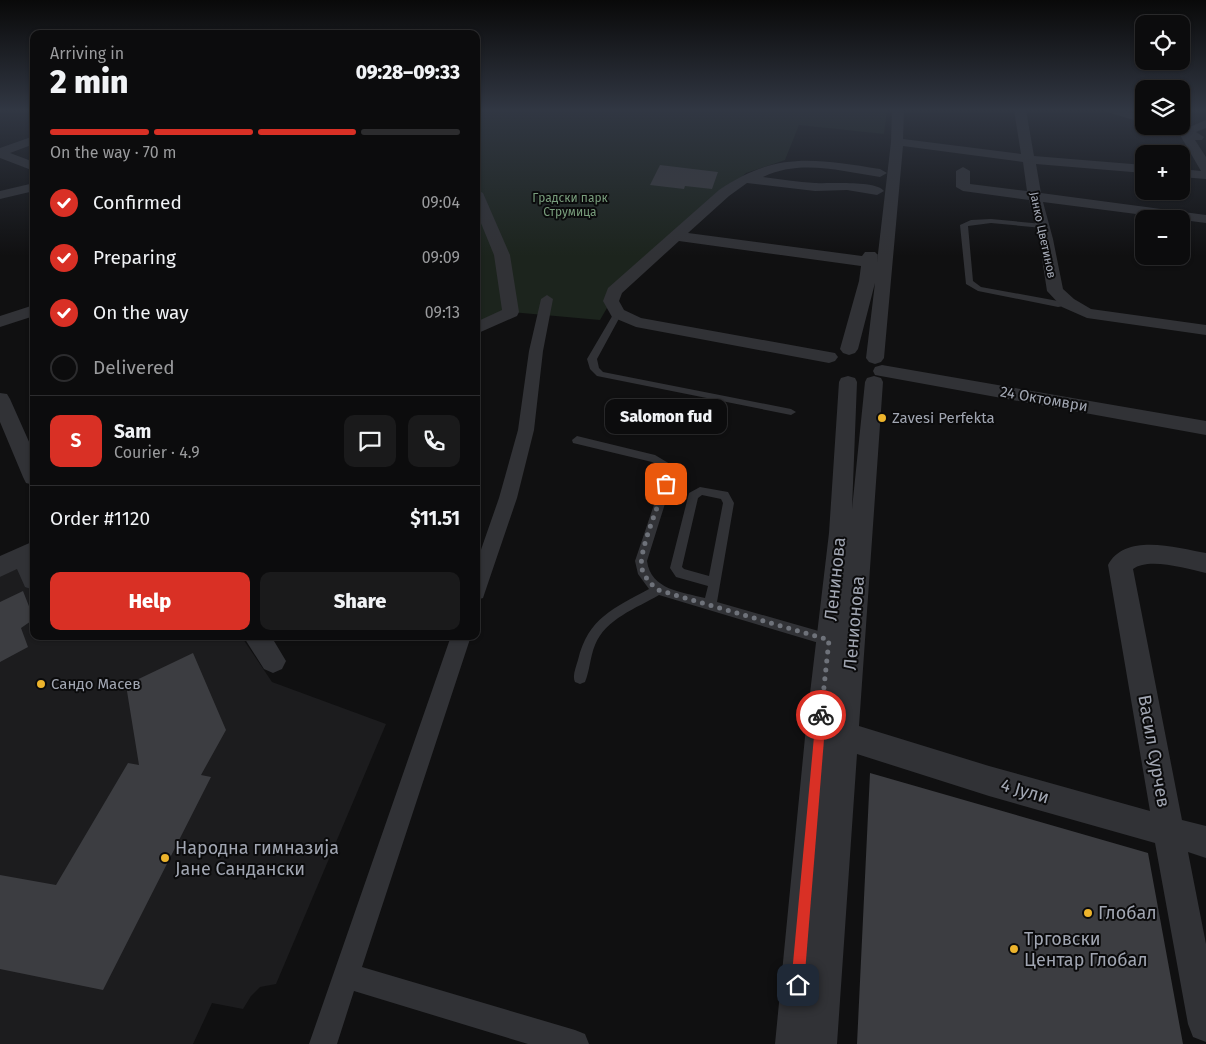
<!DOCTYPE html>
<meta charset="utf-8">
<style>
:root{--surface:#0c0c0d;--page:#1a1a1b;--text:#f1f3f6;--muted:#9a9b9d;--line:#2c2c2e;--accent:#d93025}
body{margin:0;font-family:"Fira Sans",sans-serif;background:var(--page);color:var(--text);height:100vh;display:flex;flex-direction:column;font-size:19px;white-space:nowrap}
*{box-sizing:border-box;margin:0}
p{font-size:16px;color:var(--muted)}
.icon{flex:none;width:28px;height:28px;fill:none;stroke:currentColor;stroke-width:2;stroke-linecap:round;stroke-linejoin:round}
.map{position:relative;flex:1;overflow:hidden}
.side{position:absolute;left:30px;top:30px;width:450px;height:610px;display:flex;flex-direction:column;background:var(--surface);border-radius:10px;box-shadow:0 1px 4px #0004,0 0 0 1px var(--line)}
.side>*{flex:none}
.buttons{position:absolute;left:1135px;top:15px;display:grid;gap:10px}
.buttons a{display:grid;place-items:center;width:55px;height:55px;border-radius:10px;background:var(--surface);box-shadow:0 1px 4px #0004,0 0 0 1px var(--line);font-size:25px}
.pin{position:absolute;display:grid;place-items:center;width:42px;height:42px;color:#fff;margin:-21px;border-radius:10px;box-shadow:0 2px 8px #0006}
.courier{position:absolute;display:grid;place-items:center;width:50px;height:50px;margin:-25px;border:4px solid #d93025;border-radius:50%;background:#fff;color:#222;box-shadow:0 1px 6px #0007}
.bubble{position:absolute;height:35px;border-radius:10px;background:var(--surface);box-shadow:0 1px 4px #0004,0 0 0 1px var(--line);font-size:16px;font-weight:800;line-height:35px;text-align:center}
.summary em{font-style:normal;font-weight:800}
.summary div{display:flex;flex-direction:column-reverse}
.summary{display:flex;align-items:center;justify-content:space-between;height:85px;padding:0 20px}
h1{font-size:32px;font-weight:800;line-height:38px}
.bar{display:grid;grid-template-columns:repeat(4,1fr);gap:8px 5px;align-content:center;height:60px;padding:0 20px}
.bar i{height:6px;border-radius:4px;background:var(--line)}
.bar .current{background:var(--accent)}
.bar p{grid-column:span 4}
.line{display:flex;align-items:center;gap:12px;padding:0 20px;border-top:1px solid var(--line)}
.line div{flex:1}
.round{display:grid;place-items:center;flex:none;width:52px;height:52px;border-radius:10px;background:var(--page)}
ol{padding:0 20px;list-style:none}
li{display:flex;align-items:center;gap:15px;height:55px}
li p{margin-inline-start:auto}
li .icon{padding:5px;border-radius:50%;background:var(--accent);color:#fff;stroke-width:4}
li:last-child{color:var(--muted)}
li i{width:28px;height:28px;border:2px solid var(--line);border-radius:50%}
.primary-button{display:flex;gap:10px;margin-top:auto;padding:10px 20px}
.primary-button a{flex:1;height:58px;border-radius:10px;background:var(--accent);color:#fff;font-size:20px;font-weight:800;line-height:58px;text-align:center}
.primary-button a+a{background:var(--page);color:var(--text)}
.map>svg:first-child{display:block}
.built{fill:#1c1c1e}
.green{fill:#1c241d}
.building{fill:#3c3d41}
.lines{fill:none;stroke-linecap:round;stroke-linejoin:round}
.service{fill:#313236;fill-rule:evenodd}
.pedestrian{fill:#313236;fill-rule:evenodd}
.minor{fill:#313236;fill-rule:evenodd}
.route{fill:#d93025}
.done{stroke:#6e727a;stroke-width:5;stroke-dasharray:0 9}
.poi-dot{fill:#edb42c;stroke:#0b0b0c;stroke-width:2}
.labels{text-anchor:middle;stroke-width:4;stroke-linejoin:round;paint-order:stroke}
.far-park-label{font-size:12px;fill:#789d7c;stroke:#0b0b0c}
.far-street-label{font-size:12px;fill:#a1a6b2;stroke:#0b0b0c}
.street-label{font-size:15px;fill:#a1a6b2;stroke:#0b0b0c}
.poi-label{font-size:15px;fill:#a1a6b2;stroke:#0b0b0c;text-anchor:start}
.near-street-label{font-size:18px;fill:#a1a6b2;stroke:#0b0b0c}
.near-poi-label{font-size:18px;fill:#a1a6b2;stroke:#0b0b0c;text-anchor:start}
</style>
<div class="map">
<svg width="1206" height="1044" viewBox="0 0 1206 1044">
<rect width="100%" height="100%" fill="#101011"/>
<!-- built -->
<path class="built" d="M34 560V636H241L272 682 386 724 276 984 260 987 251 996 243 1009 212 1003 193 1044H0V577Z"/>
<!-- green -->
<path class="green" d="M476 110H887L884 134 799 125 785 160 746 173 611 301 600 320 511 312 476 330Z"/>
<!-- building -->
<path class="building" d="M660 165 718 172 712 189 685 186 684 189 650 185Z
M23 591 34 619 21 628 28 647 0 662V602Z
M193 653 226 730 201 775 211 777 103 990 0 969V875L56 885 128 763 139 765 126 685Z
M870 773 1148 853 1183 1044H857Z"/>
<g class="lines">
<!-- service -->
<path class="service" d="M991 219 1043 224 1047 226 1043 228 991 223 968 226 973 281 981 287 1058 301H1071V305L1058 307 978 291 966 284 960 225 971 220Z
M618 310 622 313 597 359 599 368 603 372 791 409 796 412 791 415 597 376 590 369 587 359 614 313Z
M577 436 655 455 670 464 674 475 647 561C651 590 682 592 705 598L708 586 676 577 670 568 689 493 700 487 728 492 734 503 717 602 829 634 834 636 835 640 834 644 829 646 659 595C637 608 605 619 595 645 590 657 590 670 585 682L580 684 575 682C572 676 576 667 578 660 588 618 614 608 649 589L638 574 635 561 664 475 661 467 652 462 573 443 572 440ZM702 495 721 499 723 503 709 576 684 569 682 567 698 498Z"/>
<!-- pedestrian -->
<path class="pedestrian" d="M547 295 553 299 543 351 534 430 517 498 485 592 483 598 476 600V564L499 498 518 430 529 351 541 299Z
M451 636H471L362 967 575 1030 585 1034 589 1044H528L354 991 337 1044H309Z"/>
<!-- minor -->
<path class="minor" d="M892 110H904L903 139 1021 154 1014 110H1026L1034 156 1144 165V173L1036 164 1041 193 1206 215V223L1043 202 1053 239 1063 289 1074 299 1091 309 1206 325V335L1087 318 1062 307 1047 291 1039 239 1029 200 963 191 956 187V171L963 167 970 171V184L1027 191 1023 162 903 146 884 358 881 362 875 364 869 362 866 358 875 283 858 349 855 353 849 355 843 353 840 349 859 281 861 266 679 241 622 293 619 301 624 310 641 318 835 353 838 357 835 361 829 363 636 327 612 317 603 301 608 288 719 190C776 151 815 159 880 169L887 173 880 177C841 171 800 159 763 177 780 179 798 182 815 183 829 184 875 180 884 191L877 195 847 190 815 191 747 183 729 196 688 233 862 256 865 252H875L878 255 877 262 891 142Z
M1105 110H1122L1144 116V123L1107 112Z
M1206 120V128L1196 132 1204 137 1202 140H1195L1206 157V179L1181 177V169L1201 171 1180 135 1160 129 1158 126H1177L1185 129Z
M34 136V144L10 153 34 162V171L0 158V148Z
M34 183V191L0 199V191Z
M476 189 483 193 510 255 519 312 517 316 476 334V322L502 310 494 255 476 211Z
M34 305V316L0 327V316Z
M882 365 1206 421V435L875 375 873 371 875 367Z
M848 376 855 378 857 382 852 509 865 382 867 378 874 376 881 378 883 382 859 726 989 766 1150 811 1108 565C1125 532 1178 548 1206 553V573C1187 569 1149 557 1133 569L1182 820 1206 826V858L1188 852 1206 944V1042L1193 1037 1188 1024 1155 843 989 796 857 754 837 1044H775L806 727 829 533 839 382 841 378Z
M0 393 7 394 10 399 34 453V485L26 483 23 477 0 422Z
M34 541V590L25 587 17 569 0 577V556Z
M243 636H271L286 661 282 669 273 673 264 669Z"/>
</g>
<!-- sky -->
<linearGradient id="sky" x2="0" y2="1"><stop stop-color="#090909"/><stop offset="0.43" stop-color="#313743"/><stop offset="1" stop-color="#313743" stop-opacity="0"/></linearGradient>
<rect width="1206" height="256" fill="url(#sky)"/>
<!-- route -->
<path class="route" d="M821 710 826 715 804 985 802 989 798 991 793 989 791 985 816 715Z"/>
<g class="lines">
<!-- done -->
<path class="done" d="M666 484C660 501 637 555 642 569 645 578 651 584 658 590L829 640 821 715"/>
</g>
<!-- markers -->
<g class="poi-dot">
<circle cx="882" cy="418" r="5"/>
<circle cx="41" cy="684" r="5"/>
<circle cx="165" cy="858" r="5"/>
<circle cx="1088" cy="913" r="5"/>
<circle cx="1014" cy="949" r="5"/>
</g>
<g class="labels">
<!-- far-park labels -->
<g class="far-park-label">
<text x="570" y="202">Градски парк<tspan x="570" dy="14">Струмица</tspan></text>
</g>
<!-- far-street labels -->
<g class="far-street-label">
<text transform="translate(1043 235) rotate(78)" y="4">Јанко Цветинов</text>
</g>
<!-- street labels -->
<g class="street-label">
<text transform="translate(1044 399) rotate(10)" y="5">24 Октомври</text>
</g>
<!-- poi labels -->
<g class="poi-label">
<text x="892" y="423">Zavesi Perfekta</text>
<text x="51" y="689">Сандо Масев</text>
</g>
<!-- near-street labels -->
<g class="near-street-label">
<text transform="translate(835 579) rotate(-84)" y="6">Ленинова</text>
<text transform="translate(854 623) rotate(-85)" y="6">Ленионова</text>
<text transform="translate(1154 751) rotate(80)" y="6">Васил Сурчев</text>
<text transform="translate(1025 791) rotate(16)" y="6">4 Јули</text>
</g>
<!-- near-poi labels -->
<g class="near-poi-label">
<text x="175" y="854">Народна гимназија<tspan x="175" dy="21">Јане Сандански</tspan></text>
<text x="1098" y="919">Глобал</text>
<text x="1024" y="945">Трговски<tspan x="1024" dy="21">Центар Глобал</tspan></text>
</g>
</g>
</svg>
<div class="buttons">
<a><svg class="icon" aria-label="locate" viewBox="0 0 24 24"><circle cx="12" cy="12" r="6"/><path d="M12 2v4M12 18v4M2 12h4M18 12h4"/></svg></a>
<a><svg class="icon" aria-label="layers" viewBox="0 0 24 24"><path d="M12 4l9 5-9 5-9-5zM3 14l9 5 9-5"/></svg></a>
<a>+</a>
<a>−</a>
</div>
<div class="pin" style="left:666px;top:484px;background:#ea580c"><svg class="icon" aria-label="bag" viewBox="0 0 24 24"><path d="M5 8h14l-1 12H6zM9 8a3 3 0 0 1 6 0"/></svg></div>
<div class="pin" style="left:798px;top:985px;background:#1f2937"><svg class="icon" aria-label="home" viewBox="0 0 24 24"><path d="M3 11l9-7 9 7M6 9v11h12V9"/></svg></div>
<div class="courier" style="left:821px;top:715px"><svg class="icon" aria-label="bike" viewBox="0 0 24 24"><circle cx="6" cy="16" r="4"/><circle cx="18" cy="16" r="4"/><path d="M6 16l4-8h5l3 8M10 8l3 8H6M13 5h3"/></svg></div>
<div class="bubble" style="left:605px;top:399px;width:122px">Salomon fud</div>
<section class="side">
<div class="summary"><div><h1>2 min</h1><p>Arriving in</p></div><em>09:28–09:33</em></div>
<div class="bar"><i class="current"></i><i class="current"></i><i class="current"></i><i></i><p>On the way · 70 m</p></div>
<ol>
<li><svg class="icon" aria-label="check" viewBox="0 0 24 24"><path d="M5 12l5 5 9-10"/></svg>Confirmed<p>09:04</p></li>
<li><svg class="icon" aria-label="check" viewBox="0 0 24 24"><path d="M5 12l5 5 9-10"/></svg>Preparing<p>09:09</p></li>
<li><svg class="icon" aria-label="check" viewBox="0 0 24 24"><path d="M5 12l5 5 9-10"/></svg>On the way<p>09:13</p></li>
<li><i></i>Delivered</li>
</ol>
<div class="line" style="height:90px"><b class="round" style="background:var(--accent);color:#fff">S</b><div><b>Sam</b><p>Courier · 4.9</p></div><a class="round"><svg class="icon" aria-label="chat" viewBox="0 0 24 24"><path d="M4 5h16v11H9l-5 4z"/></svg></a><a class="round"><svg class="icon" aria-label="phone" viewBox="0 0 24 24"><path d="M5 4h4l2 5-3 2q2 4 5 5l2-3 5 2v4C11 20 4 13 5 4z"/></svg></a></div>
<div class="line" style="height:65px"><div>Order #1120</div><b>$11.51</b></div>
<div class="primary-button"><a>Help</a><a>Share</a></div>
</section>
</div>
